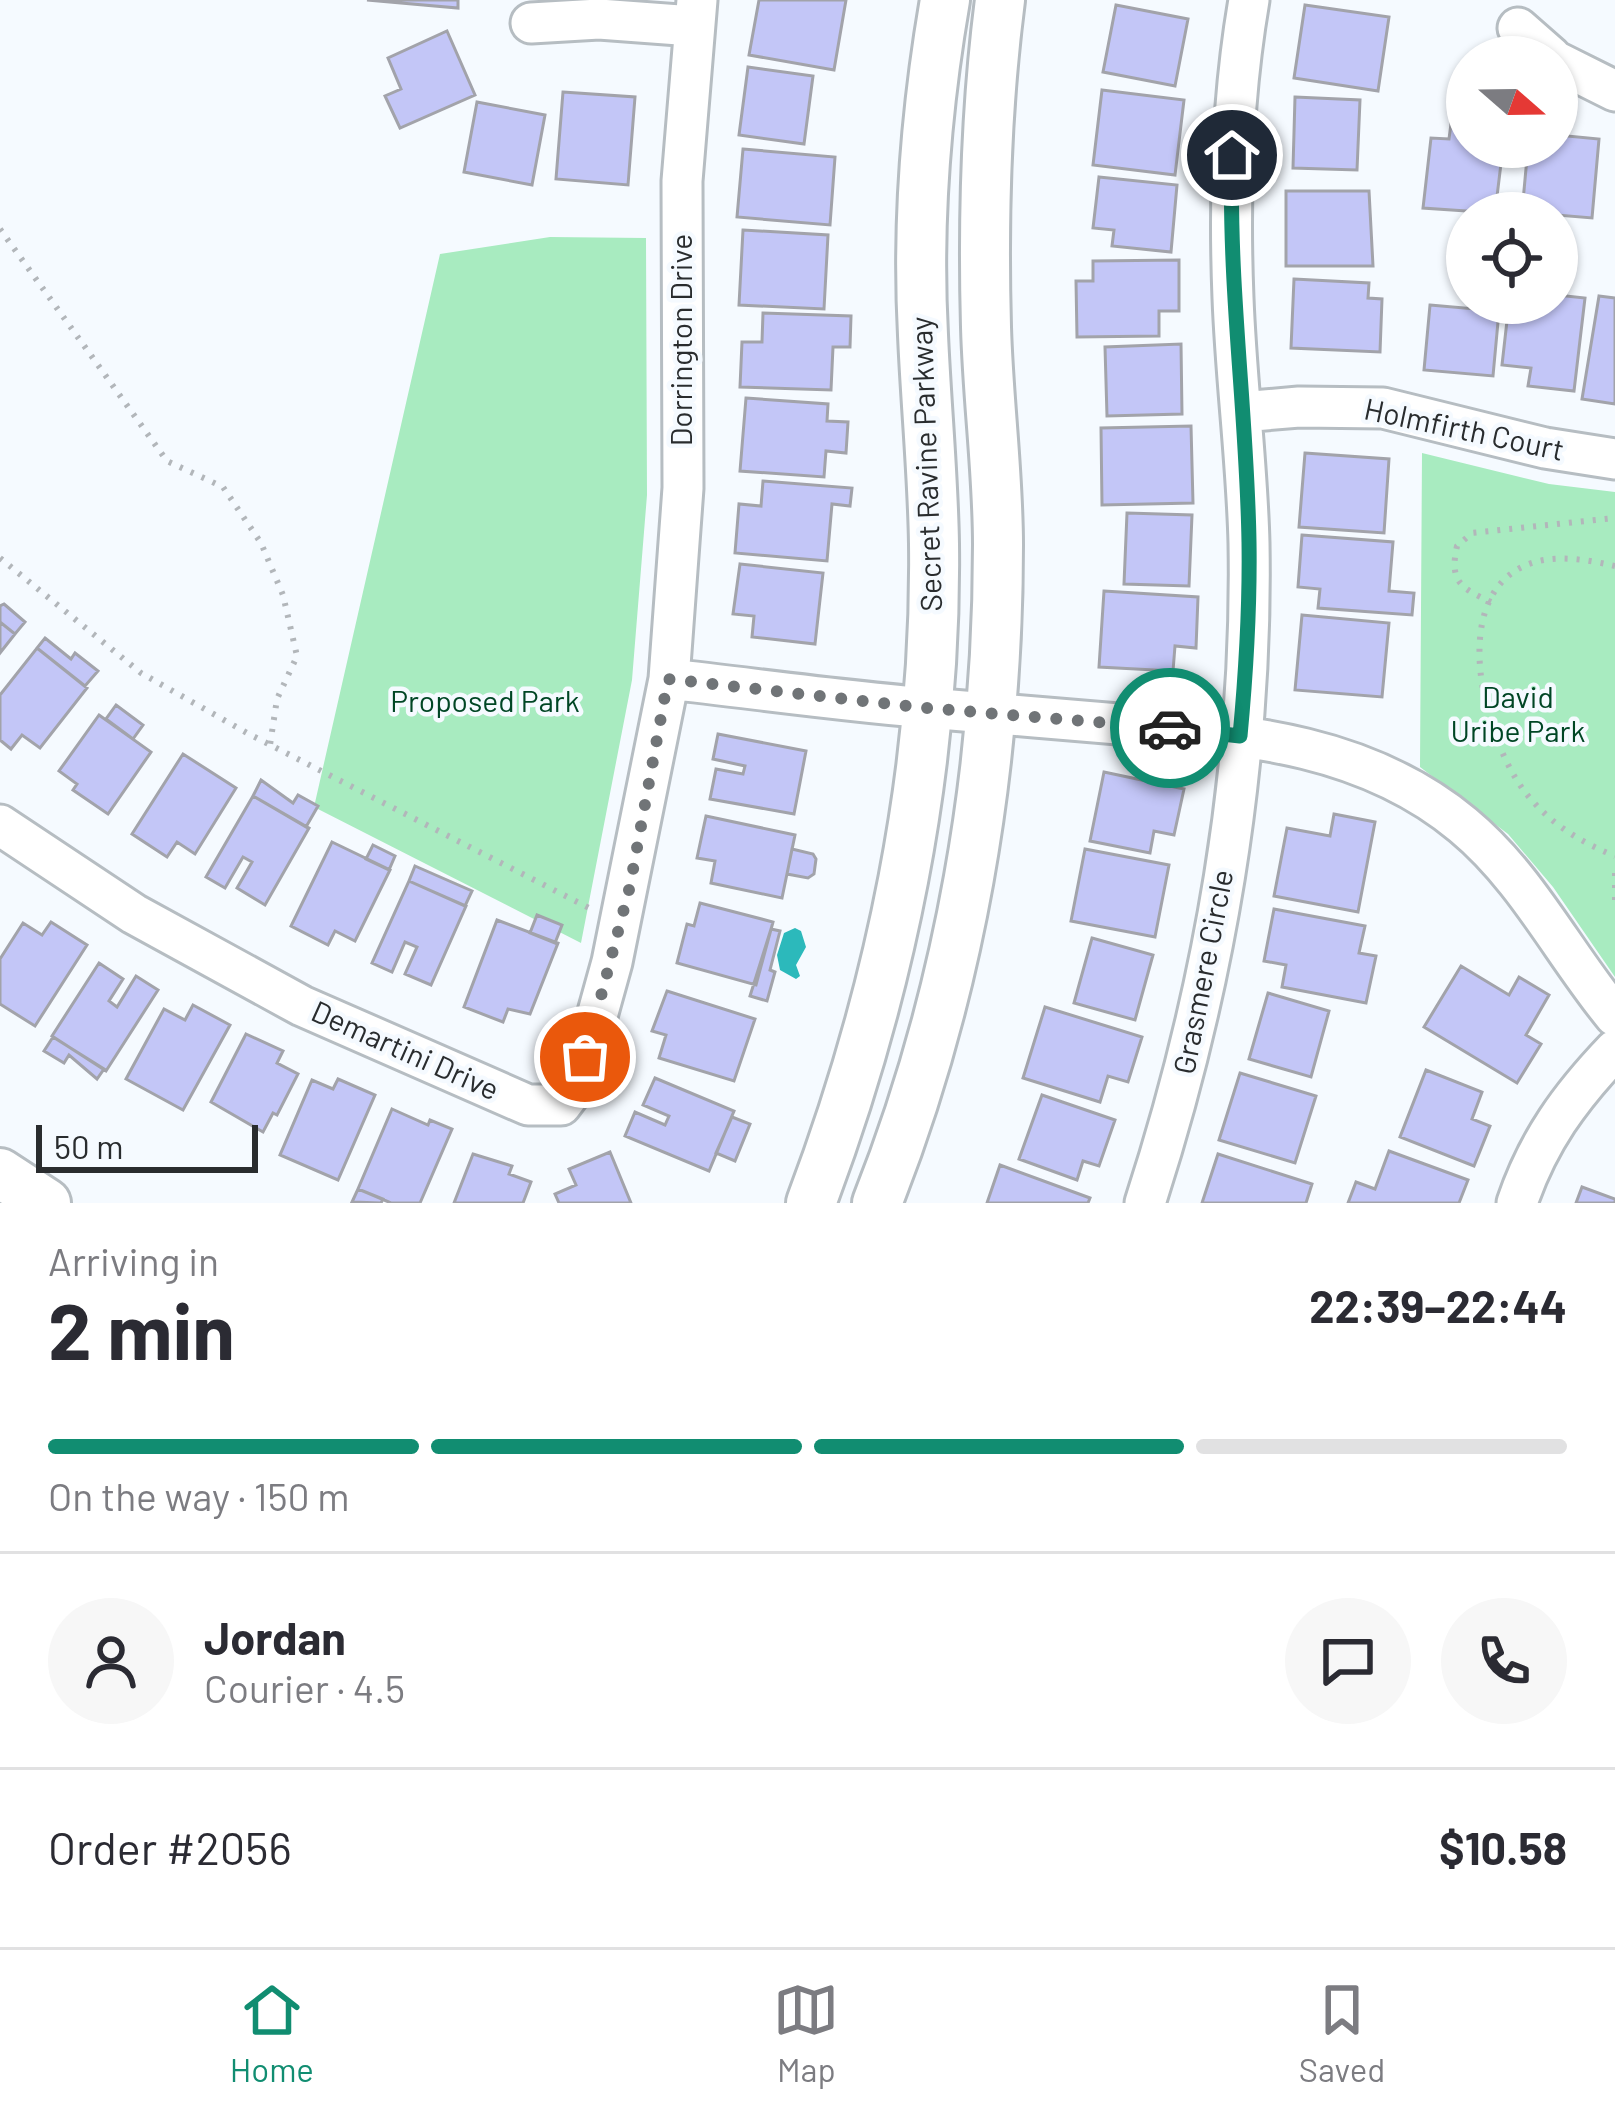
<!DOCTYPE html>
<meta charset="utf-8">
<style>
:root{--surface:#fff;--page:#f7f7f7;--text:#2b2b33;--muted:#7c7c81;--line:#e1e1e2;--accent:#118d71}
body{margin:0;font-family:Barlow,sans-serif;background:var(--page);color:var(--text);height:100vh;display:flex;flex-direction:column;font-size:45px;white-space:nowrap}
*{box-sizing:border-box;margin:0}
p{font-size:39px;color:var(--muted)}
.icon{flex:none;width:66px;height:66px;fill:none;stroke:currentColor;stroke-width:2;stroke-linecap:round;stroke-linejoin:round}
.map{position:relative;height:1203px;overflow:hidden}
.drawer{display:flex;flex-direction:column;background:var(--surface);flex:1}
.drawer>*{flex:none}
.needle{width:78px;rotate:110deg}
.fabs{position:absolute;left:1446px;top:36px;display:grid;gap:24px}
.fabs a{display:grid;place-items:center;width:132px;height:132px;border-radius:50%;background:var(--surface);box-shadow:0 3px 9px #0004;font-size:60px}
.scale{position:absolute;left:36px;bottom:30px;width:222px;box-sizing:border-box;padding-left:12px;border:6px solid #292c2e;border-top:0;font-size:33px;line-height:42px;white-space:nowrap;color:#292c2e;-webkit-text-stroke:9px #f5faff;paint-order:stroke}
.pin{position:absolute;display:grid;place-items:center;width:102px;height:102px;color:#fff;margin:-51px;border:6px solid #fff;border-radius:50%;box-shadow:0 3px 12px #0007}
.courier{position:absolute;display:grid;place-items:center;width:120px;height:120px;margin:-60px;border:9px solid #118d71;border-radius:50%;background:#fff;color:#222;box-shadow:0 3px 15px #0007}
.overview em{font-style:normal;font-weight:700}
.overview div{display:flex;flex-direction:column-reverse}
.overview{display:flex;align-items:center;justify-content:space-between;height:204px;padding:0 48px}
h1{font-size:78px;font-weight:700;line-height:90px}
.bar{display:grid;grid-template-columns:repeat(4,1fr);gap:18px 12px;align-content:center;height:144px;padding:0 48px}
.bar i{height:15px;border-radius:9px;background:var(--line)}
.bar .active{background:var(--accent)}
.bar p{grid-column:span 4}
.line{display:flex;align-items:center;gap:30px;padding:0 48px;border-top:3px solid var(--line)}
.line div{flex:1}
.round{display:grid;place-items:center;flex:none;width:126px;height:126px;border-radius:63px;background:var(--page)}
.menu{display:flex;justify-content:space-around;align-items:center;height:168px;border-top:3px solid var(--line);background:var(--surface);font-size:33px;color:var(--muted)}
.menu a{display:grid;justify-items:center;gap:6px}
.menu .active{color:var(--accent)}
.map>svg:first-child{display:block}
.green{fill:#a8ebc0}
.water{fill:#2cb9bb}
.building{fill:#c3c6f7;stroke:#a2a3aa;stroke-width:3}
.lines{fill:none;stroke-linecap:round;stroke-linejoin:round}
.minor-casing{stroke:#b6bdc2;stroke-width:45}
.major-casing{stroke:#b6bdc2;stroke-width:54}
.path{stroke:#b2b6ba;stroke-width:6;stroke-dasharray:3 9;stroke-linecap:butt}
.minor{stroke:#fff;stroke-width:39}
.major{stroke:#fff;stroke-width:48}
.done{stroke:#707477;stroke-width:12;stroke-dasharray:0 21.6}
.route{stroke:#118d71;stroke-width:15}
.labels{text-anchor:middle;stroke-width:9;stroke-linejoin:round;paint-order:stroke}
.street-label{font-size:30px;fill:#292c2e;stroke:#f5faff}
.park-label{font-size:30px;fill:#004625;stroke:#f5faff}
</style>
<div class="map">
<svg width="1615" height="1203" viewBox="0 0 1615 1203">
<rect width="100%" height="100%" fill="#f5faff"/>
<!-- green -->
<path class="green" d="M550 237 646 238 647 495 632 680 581 943 314 807 440 254Z
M1422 453 1549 484 1615 492V977L1553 887 1508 834 1420 767Z"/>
<!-- water -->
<path class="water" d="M795 928 801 931 806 947 796 965 800 976 796 979 780 970 777 955 784 933Z"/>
<!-- building -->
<path class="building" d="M367 0H458V8Z
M759 0H846L834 70 749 55Z
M1116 5 1188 19 1175 86 1103 72Z
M1305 5 1389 17 1378 91 1294 78Z
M447 31 475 95 400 128 385 96 401 89 388 58Z
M748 67 813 76 804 144 739 135Z
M1102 90 1184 100 1175 175 1093 165Z
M563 92 635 97 628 185 556 179Z
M1295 97 1360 100 1357 170 1293 168Z
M477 102 545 115 532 185 464 172Z
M1452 116 1467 118V147H1503L1495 213 1423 208 1431 138 1449 139Z
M1557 135 1599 139 1592 218 1522 212 1528 147H1557Z
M743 149 835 157 830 225 737 217Z
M1099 177 1177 185 1171 252 1112 246 1114 230 1093 228Z
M1286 191H1369L1373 266H1286Z
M743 230 828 235 824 309 739 305Z
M1179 260V311H1159V336L1077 337 1076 281H1093V261Z
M1294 279 1369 283 1368 298 1382 299 1380 352 1291 348Z
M1557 295 1585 298 1574 391 1528 386 1531 368 1502 365 1509 303H1557Z
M1599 296 1615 298V404L1582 399Z
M1430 305 1499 311 1493 376 1424 370Z
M763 313 851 316 850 347H833L831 390 740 387 742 342H762Z
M1181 344 1182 414 1107 416 1105 347Z
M746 398 828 404 827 421 848 422 846 453 826 451 824 477 740 471Z
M1191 426 1193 503 1102 505 1101 428Z
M1305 453 1389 459 1384 533 1299 527Z
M763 481 852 488 850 506 832 504 827 561 735 553 739 504 761 506Z
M1127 513 1192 515 1189 586 1124 584Z
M1302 535 1393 542 1389 591 1414 593 1412 615 1318 608 1320 589 1298 587Z
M740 564 823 573 815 644 752 637 754 616 733 614Z
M1104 591 1198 597 1196 648 1175 646 1173 671 1099 667Z
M4 604 25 622 15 634 0 622V606Z
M1302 615 1389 623 1382 697 1295 690Z
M0 622 15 634 0 653Z
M45 638 71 659 75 653 98 671 85 686 37 648Z
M37 648 87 688 40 748 22 735 11 749 0 740V695Z
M116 705 143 725 133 739 106 719Z
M99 715 151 752 108 814 73 790 77 784 59 771Z
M718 734 806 751 794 814 710 799 716 769 743 774 745 766 713 759Z
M183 754 236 788 195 854 177 842 167 857 132 834Z
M1104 772 1184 789 1174 835 1154 831 1150 853 1090 841Z
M261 780 293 803 298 795 318 806 306 827 253 796Z
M253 796 309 828 265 905 237 888 252 862 243 857 225 888 206 877Z
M1334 814 1375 822 1358 912 1274 896 1287 828 1330 836Z
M706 816 795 835 782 898 711 883 715 861 697 858Z
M332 842 390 870 355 941 335 931 328 945 291 926Z
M373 845 395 856 389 870 366 859Z
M792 849 813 854 816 859 814 874 808 878 787 874Z
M1085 849 1169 865 1155 937 1071 921Z
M415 866 472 891 465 906 409 881Z
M409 881 466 906 431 985 405 974 417 947 405 942 392 972 372 963Z
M700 903 773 922 756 985 677 963 687 924 694 926Z
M1274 909 1365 926 1359 953 1376 956 1366 1003 1282 987 1286 965 1264 961Z
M537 915 562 925 555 943 530 933Z
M497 920 558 943 530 1014 508 1009 503 1022 464 1007Z
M51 922 87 945 35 1026 0 1004V959L23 923 42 935Z
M771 929 780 931 770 970 775 972 767 1001 750 996Z
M1092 938 1153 955 1135 1020 1074 1003Z
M99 963 123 979 109 1001 117 1007 136 976 158 990 106 1071 52 1036Z
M1461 966 1509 995 1519 977 1549 995 1526 1035 1541 1044 1517 1083 1424 1027Z
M667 991 755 1019 734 1081 659 1058 666 1035 652 1031Z
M1268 993 1329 1011 1311 1077 1249 1059Z
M193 1005 230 1025 183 1110 126 1079 164 1009 185 1020Z
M1045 1007 1142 1037 1128 1082 1108 1076 1100 1102 1023 1078Z
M246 1034 283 1051 277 1063 298 1074 277 1115 273 1113 263 1132 211 1102Z
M53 1037 104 1069 97 1079 69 1055 64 1063 44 1051Z
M1426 1070 1482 1092 1472 1119 1490 1126 1474 1166 1400 1137Z
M1240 1073 1316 1096 1295 1163 1219 1140Z
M655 1078 734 1111 709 1171 625 1136 635 1112 665 1125 669 1116 643 1105Z
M338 1079 375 1095 338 1180 280 1155 312 1080 333 1089Z
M1042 1095 1115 1120 1099 1166 1083 1161 1077 1180 1019 1159Z
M392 1109 428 1125 430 1120 452 1129 420 1203H391L358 1189Z
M732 1117 750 1124 735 1161 716 1153Z
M1389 1151 1468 1180 1459 1203H1348L1356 1182 1375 1189Z
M610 1152 631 1203H559L555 1194 576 1185 569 1169Z
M473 1154 512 1166 509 1174 531 1182 523 1203H454Z
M1218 1154 1312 1184 1306 1203H1202Z
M1000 1165 1090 1198 1088 1203H987Z
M1582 1187 1615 1199V1203H1576Z
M358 1189 383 1199 381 1203 352 1202Z"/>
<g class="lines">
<!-- minor casing -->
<g class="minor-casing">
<path id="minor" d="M531 23 599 19 693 26
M1518 28 1551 57
M1557 62 1615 91
M1241 412 1299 407 1383 408 1545 448 1615 459
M669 679C759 689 849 702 940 709 1003 714 1067 720 1130 725 1249 735 1367 745 1463 825 1527 878 1563 953 1615 1016
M0 825 134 914 302 1006 528 1105H561L579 1081 612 962 669 679 683 488 682 181 697 0
M1145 1203C1214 991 1253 766 1249 543 1247 461 1236 380 1233 298 1229 198 1232 99 1249 0
M1517 1203C1538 1141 1570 1097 1615 1050"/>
</g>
<!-- major casing -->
<g class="major-casing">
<path id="major" d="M0 1173 46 1203
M811 1203C890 994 937 769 934 544 933 475 926 405 923 335 917 223 926 110 945 0
M877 1203C960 994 998 769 998 545 998 472 988 400 986 327 983 218 986 108 1000 0"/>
</g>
<!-- path -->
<path class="path" d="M0 229 167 461 223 487 261 543 283 595 297 656 277 699 270 745
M0 558 141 673 247 733 591 909
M1615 566C1580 558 1538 551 1508 576 1453 623 1488 744 1525 792 1549 823 1580 842 1615 856
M1491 602C1461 588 1449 582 1457 546L1472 533 1615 518
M1615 873V901"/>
<!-- minor -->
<use href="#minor" class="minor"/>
<!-- major -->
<use href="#major" class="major"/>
</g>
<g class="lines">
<!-- done -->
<path class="done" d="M585 1057 630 886 668 679 926 708 1170 728"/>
<!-- route -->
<path class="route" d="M1170 728 1240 736C1246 672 1250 607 1249 542 1247 413 1228 285 1232 155"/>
</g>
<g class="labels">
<!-- street labels -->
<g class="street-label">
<text transform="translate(682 340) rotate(-90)" y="10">Dorrington Drive</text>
<text transform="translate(1464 430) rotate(12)" y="10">Holmfirth Court</text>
<text transform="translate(927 464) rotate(-92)" y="10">Secret Ravine Parkway</text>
<text transform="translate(1204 972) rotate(-79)" y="10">Grasmere Circle</text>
<text transform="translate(405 1051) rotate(24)" y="10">Demartini Drive</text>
</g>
<!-- park labels -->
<g class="park-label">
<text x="1518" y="708">David<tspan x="1518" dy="34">Uribe Park</tspan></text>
<text x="485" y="712">Proposed Park</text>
</g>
</g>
</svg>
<div class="fabs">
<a><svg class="needle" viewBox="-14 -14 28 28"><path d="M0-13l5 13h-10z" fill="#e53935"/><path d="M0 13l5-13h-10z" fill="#7c7c81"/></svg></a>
<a><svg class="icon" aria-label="locate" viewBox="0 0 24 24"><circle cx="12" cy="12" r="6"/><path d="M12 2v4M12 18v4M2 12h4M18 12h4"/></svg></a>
</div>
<div class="scale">50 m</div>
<div class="pin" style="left:585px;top:1057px;background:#ea580c"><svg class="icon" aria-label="bag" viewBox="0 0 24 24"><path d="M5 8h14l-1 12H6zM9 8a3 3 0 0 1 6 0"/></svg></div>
<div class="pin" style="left:1232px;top:155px;background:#1f2937"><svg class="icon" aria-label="home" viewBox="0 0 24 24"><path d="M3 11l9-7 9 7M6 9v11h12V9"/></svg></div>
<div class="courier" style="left:1170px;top:728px"><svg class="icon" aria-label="car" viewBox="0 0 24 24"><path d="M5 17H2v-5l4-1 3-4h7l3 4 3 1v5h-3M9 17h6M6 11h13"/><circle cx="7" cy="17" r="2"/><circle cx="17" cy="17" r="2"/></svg></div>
</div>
<section class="drawer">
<div class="overview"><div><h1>2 min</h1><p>Arriving in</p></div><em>22:39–22:44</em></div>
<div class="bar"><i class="active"></i><i class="active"></i><i class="active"></i><i></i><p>On the way · 150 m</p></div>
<div class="line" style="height:216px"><a class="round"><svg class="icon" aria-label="person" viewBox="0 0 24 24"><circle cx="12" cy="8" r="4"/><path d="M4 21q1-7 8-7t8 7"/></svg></a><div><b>Jordan</b><p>Courier · 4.5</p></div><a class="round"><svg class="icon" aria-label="chat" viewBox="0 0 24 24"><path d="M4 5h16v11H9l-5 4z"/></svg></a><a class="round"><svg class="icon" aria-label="phone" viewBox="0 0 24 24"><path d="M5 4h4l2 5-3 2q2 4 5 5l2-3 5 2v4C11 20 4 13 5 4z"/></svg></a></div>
<div class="line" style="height:156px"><div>Order #2056</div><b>$10.58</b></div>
</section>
<nav class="menu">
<a class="active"><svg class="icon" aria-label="home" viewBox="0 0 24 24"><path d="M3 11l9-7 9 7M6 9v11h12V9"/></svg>Home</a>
<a><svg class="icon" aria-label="map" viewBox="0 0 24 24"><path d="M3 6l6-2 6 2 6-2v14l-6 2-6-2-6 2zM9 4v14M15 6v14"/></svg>Map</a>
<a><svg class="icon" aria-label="saved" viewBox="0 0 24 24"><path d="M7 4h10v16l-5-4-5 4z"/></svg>Saved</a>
</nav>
